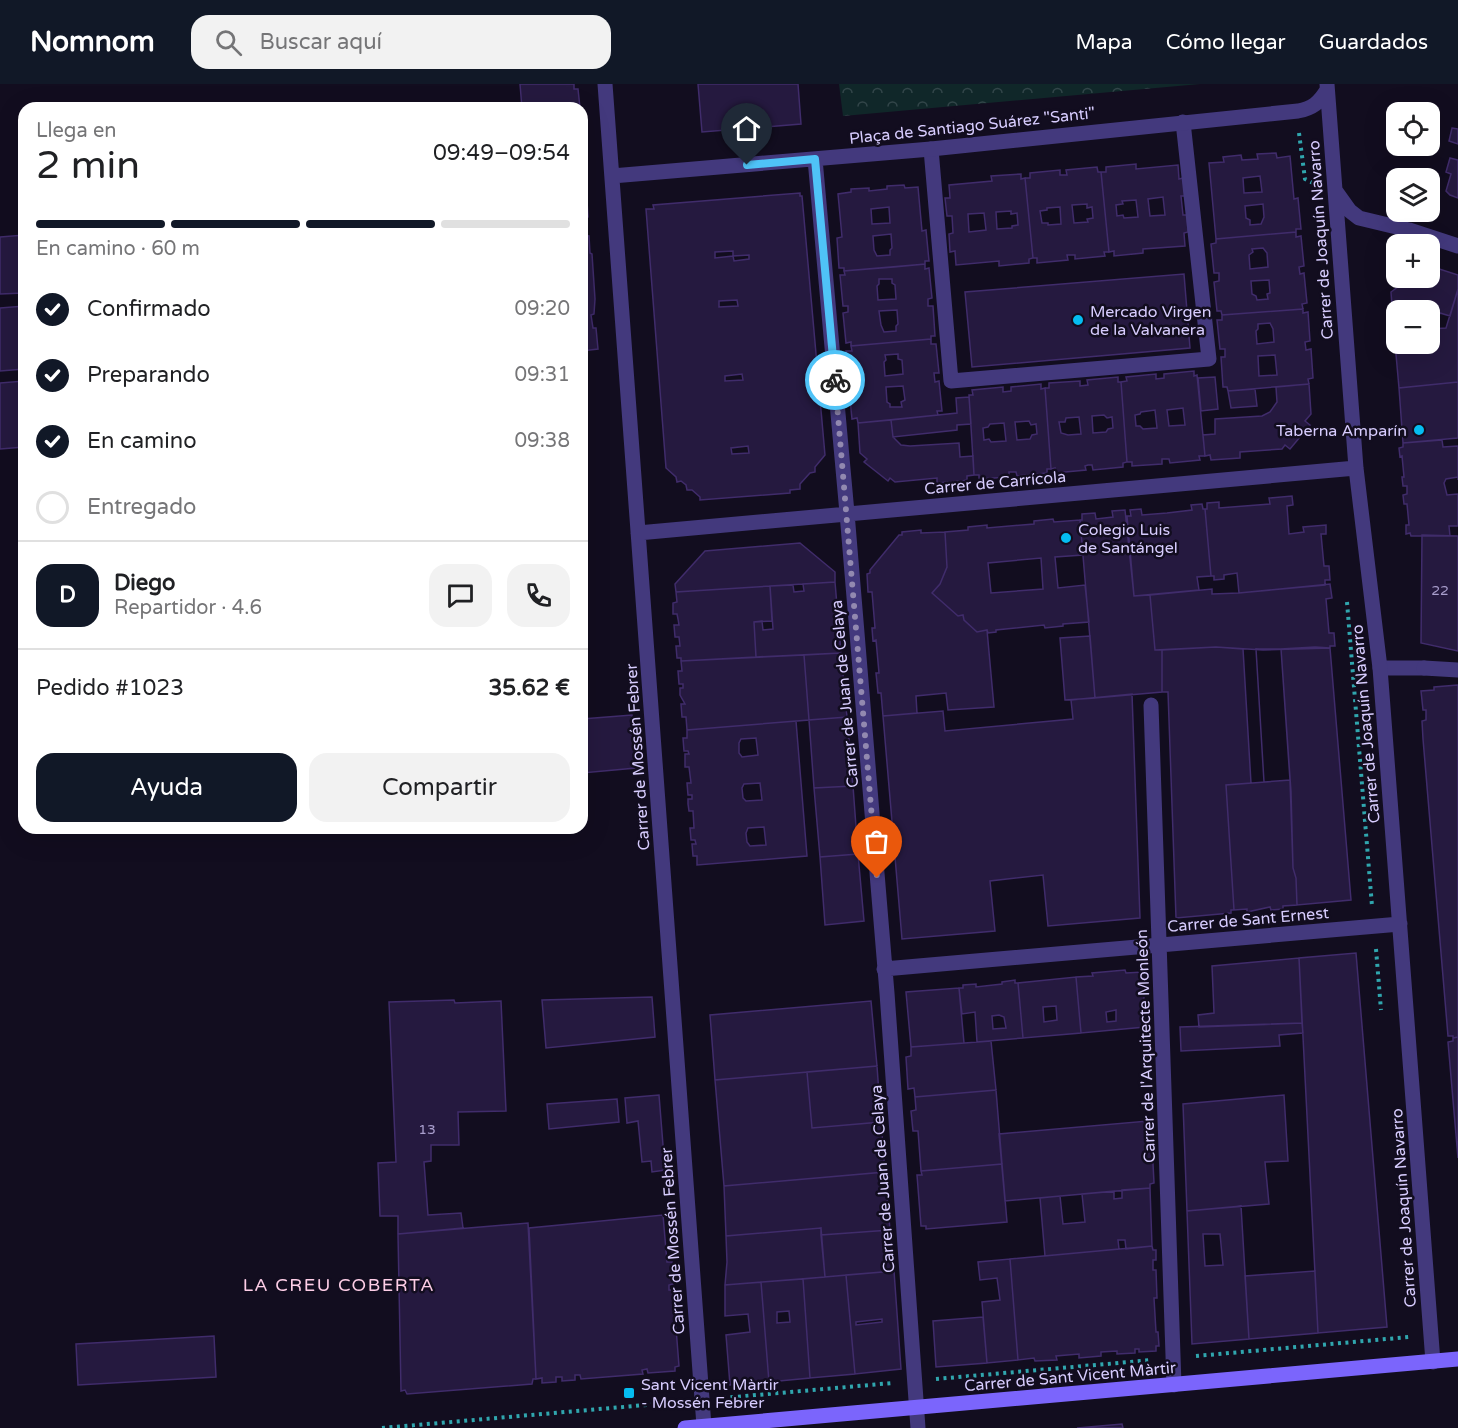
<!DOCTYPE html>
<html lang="es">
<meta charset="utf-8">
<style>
:root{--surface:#fff;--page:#f2f2f2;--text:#202124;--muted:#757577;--line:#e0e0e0;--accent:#111827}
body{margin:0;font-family:"Varela Round",sans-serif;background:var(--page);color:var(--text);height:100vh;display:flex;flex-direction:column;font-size:22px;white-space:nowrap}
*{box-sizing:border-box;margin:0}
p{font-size:20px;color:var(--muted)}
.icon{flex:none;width:33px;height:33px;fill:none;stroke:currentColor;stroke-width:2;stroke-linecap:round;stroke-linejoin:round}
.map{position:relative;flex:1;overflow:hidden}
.panel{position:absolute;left:18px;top:18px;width:570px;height:732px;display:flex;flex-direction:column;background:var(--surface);border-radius:18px;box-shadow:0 6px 24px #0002}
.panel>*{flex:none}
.buttons{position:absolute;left:1386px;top:18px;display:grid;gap:12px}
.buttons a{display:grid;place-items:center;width:54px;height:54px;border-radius:12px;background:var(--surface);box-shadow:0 6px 24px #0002;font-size:30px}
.pin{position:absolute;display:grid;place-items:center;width:51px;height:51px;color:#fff;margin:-62px -26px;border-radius:50% 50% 50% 0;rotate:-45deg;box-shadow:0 0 6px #0007}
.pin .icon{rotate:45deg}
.courier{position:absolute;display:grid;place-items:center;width:60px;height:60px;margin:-30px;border:4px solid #4fc3f7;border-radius:50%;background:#fff;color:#222;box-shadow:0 2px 8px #0007}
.headline em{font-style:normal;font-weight:600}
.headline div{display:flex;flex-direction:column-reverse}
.headline{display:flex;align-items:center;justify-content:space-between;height:102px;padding:0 18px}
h1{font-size:39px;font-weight:600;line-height:45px}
.bar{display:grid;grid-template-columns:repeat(4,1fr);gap:9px 6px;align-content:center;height:72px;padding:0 18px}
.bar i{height:8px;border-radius:4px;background:var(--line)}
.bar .active{background:var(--accent)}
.bar p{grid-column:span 4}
.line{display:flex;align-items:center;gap:15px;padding:0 18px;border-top:2px solid var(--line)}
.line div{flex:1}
.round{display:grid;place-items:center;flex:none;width:63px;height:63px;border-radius:18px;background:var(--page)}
ol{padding:0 18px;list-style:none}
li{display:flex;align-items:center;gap:18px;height:66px}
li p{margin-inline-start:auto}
li .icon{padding:6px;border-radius:50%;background:var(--accent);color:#fff;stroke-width:4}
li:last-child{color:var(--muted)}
li i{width:33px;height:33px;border:3px solid var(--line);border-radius:50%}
.primary-button{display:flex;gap:12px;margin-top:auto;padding:12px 18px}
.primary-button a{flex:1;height:69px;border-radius:18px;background:var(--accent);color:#fff;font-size:24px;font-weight:600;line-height:69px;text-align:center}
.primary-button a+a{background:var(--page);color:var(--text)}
header{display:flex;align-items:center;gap:36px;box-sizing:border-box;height:84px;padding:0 30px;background:var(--accent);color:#fff}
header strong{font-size:28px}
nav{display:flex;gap:33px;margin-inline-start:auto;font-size:21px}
.search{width:420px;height:54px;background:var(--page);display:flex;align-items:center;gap:15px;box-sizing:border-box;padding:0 21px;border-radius:18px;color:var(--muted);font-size:22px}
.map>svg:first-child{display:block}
.park{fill:url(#park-crowns)}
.building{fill:#25193f;stroke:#402c6b;stroke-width:1.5;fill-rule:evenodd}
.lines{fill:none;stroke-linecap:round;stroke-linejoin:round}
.path{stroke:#30a6ae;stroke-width:4;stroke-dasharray:3 4.5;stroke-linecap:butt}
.service{stroke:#43397d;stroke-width:15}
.pedestrian{stroke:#43397d;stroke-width:15}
.minor{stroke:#43397d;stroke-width:15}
.secondary{stroke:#7b65fc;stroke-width:15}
.done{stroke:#9289b0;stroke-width:6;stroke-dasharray:0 10.8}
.route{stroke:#4fc3f7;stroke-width:8}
.poi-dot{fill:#05bdf1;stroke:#120d1f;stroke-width:2}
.labels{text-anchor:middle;stroke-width:5;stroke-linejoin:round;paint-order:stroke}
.number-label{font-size:14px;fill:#aa9fce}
.street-label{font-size:16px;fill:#d7ccfe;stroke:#120d1f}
.poi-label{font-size:16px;fill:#d7ccfe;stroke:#120d1f;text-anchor:start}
.neighbourhood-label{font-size:18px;letter-spacing:1.5px;fill:#fecee7;stroke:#120d1f}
</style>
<header>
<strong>Nomnom</strong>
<div class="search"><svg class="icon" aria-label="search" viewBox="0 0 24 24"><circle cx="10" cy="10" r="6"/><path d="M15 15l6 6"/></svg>Buscar aquí</div>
<nav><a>Mapa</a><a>Cómo llegar</a><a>Guardados</a></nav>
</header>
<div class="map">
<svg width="1458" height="1344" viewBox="0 0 1458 1344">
<defs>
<pattern id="park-crowns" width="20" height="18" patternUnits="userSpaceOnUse" patternTransform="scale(1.5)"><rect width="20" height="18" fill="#102729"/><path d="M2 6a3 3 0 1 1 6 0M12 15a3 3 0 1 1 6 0" fill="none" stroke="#324549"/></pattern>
</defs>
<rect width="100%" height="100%" fill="#120d1f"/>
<!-- park -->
<path class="park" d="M839 0H1200L843 32Z"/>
<!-- building -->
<path class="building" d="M520 0H574V5H578L580 24H522Z
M698 0H798L801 40 702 48Z
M1452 44 1458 45V60L1449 57Z
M1276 69 1277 74 1290 72 1294 115 1298 114 1301 145H1296V148L1216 155 1209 79 1224 78 1223 73 1241 71 1242 76 1258 75 1257 70ZM1260 92 1262 108 1244 109 1243 94ZM1263 120 1264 133 1261 140 1250 141V136L1246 134 1245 122Z
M1450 74 1458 76V114L1450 111 1446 107 1451 90 1446 88Z
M1136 80V85L1178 81 1179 95 1183 94 1185 112H1181L1183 131H1187L1188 148 1184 149 1185 162 1143 165V169L1114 172V167L1109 168 1101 88H1106V83ZM1163 113 1165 131 1150 132 1148 115ZM1136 116 1138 133 1124 134 1123 131 1117 132 1116 121 1123 120 1122 117Z
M1097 83 1098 88H1101L1109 168H1104L1105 172 1075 175V171H1067L1068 176 1037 179V174H1033L1025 94H1030V89L1060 86V91H1067L1066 86ZM1087 120V124L1092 123 1093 134 1087 135 1088 138 1074 139 1072 121ZM1060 123 1061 140 1048 141V139H1042L1040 127 1047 126V124Z
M582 85H585L588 133 584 134 585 150 582 151Z
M1021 90V95L1025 94 1033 174 1029 175V179L999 182V177L956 181 955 167 950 168 949 150 953 149 952 132H947L945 114H950L949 101 992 97 991 92ZM1011 127V130L1017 129 1018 141 1012 142V144L997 145 996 128ZM984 129 986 146 969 148 968 130Z
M904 101 905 104 918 103 922 147 926 146 929 177H925V180L894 183 844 187V184H839L837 154 842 153 838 110 851 108V105L869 104V107L887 105V102ZM889 123 890 139 872 140 871 125ZM891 150 892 164 890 166V171L877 172 874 166 873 152Z
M800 109V112H802L825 371 815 383V388L810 389 800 400V405L790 406V409L700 416V413L692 406H687L686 401 681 397 677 398 676 393 666 384 646 125H654L653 121ZM733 167V172L715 174V168ZM749 171V175L734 177 733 172ZM737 216 738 222 719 223V217ZM742 290 743 296 725 297V292ZM748 362 749 369 732 370 731 364Z
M1296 148V153L1301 152 1304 182 1299 183 1300 190 1304 189 1307 219 1302 220 1303 225 1222 231 1221 227H1217L1214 198 1219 197V189H1214L1211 160 1216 159V155ZM1263 164 1267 169 1268 183 1250 185 1249 171 1253 168 1252 165ZM1269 196 1270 209 1267 210 1268 215 1257 216 1256 212 1252 210 1251 197Z
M24 151V209L0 210V153Z
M582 151 589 152 590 169 592 170 595 215 594 230 591 231 593 244H596L598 265 582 267Z
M925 180V185L929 184 932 214 928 215V222H933L935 252H931V255L851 262V258L846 259 843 229 848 228V222H843L840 191H845L844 187ZM879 195H892V199L895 201 896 215 878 216 877 202 879 200ZM897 226 898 240 896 242V247L884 248 881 241 879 227Z
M1430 182 1458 191V205L1450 232 1440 229 1438 234H1433L1434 245H1430V226H1396V248H1394L1391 208 1410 194H1430Z
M1184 190 1190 264 972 283 965 208Z
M1458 205V298L1399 304 1394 248H1396V260H1430V245L1446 244Z
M24 222V285L0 287V224Z
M1303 225V229L1308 228 1310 257 1305 258 1306 266 1311 265 1313 294 1308 295 1309 300 1228 307 1227 303H1223L1221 273H1225V265H1220L1217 236H1222V231ZM1270 239 1273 245 1274 258 1257 260 1256 247 1258 245V240ZM1275 271 1277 291 1259 292 1258 272Z
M931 255V260H936L939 289H934L935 298 939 297 942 327H937L938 331 858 339 857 334 852 335 849 305 855 304 854 297H849L846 267H852L851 262ZM898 270V275L902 276 903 290 885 292 884 278 886 276 885 271ZM903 302 905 316 901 318 902 323H890V320L887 318 886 303Z
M1194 287V292L1197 291 1205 372H1199L1200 376 1170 379 1169 375H1162V380L1132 382V378H1127L1121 298 1127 297 1126 293 1156 290V295L1164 294V290ZM1183 324 1185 341 1169 342 1167 326ZM1155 326 1157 344 1143 345 1140 342H1136L1135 331 1140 330 1141 328Z
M1118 293V298H1121L1127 378 1123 379V383L1093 386 1092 381H1088L1085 382 1086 386 1055 389V384L1051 385 1045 304H1049V299L1080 297V302L1088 301 1087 296ZM1104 331 1107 334 1112 333 1113 344 1108 345 1106 348 1093 349 1092 332ZM1079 333 1081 350 1068 351 1061 349 1059 338H1065L1066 334Z
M1215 293 1218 325 1201 327 1198 294Z
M24 297V363L0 365V299Z
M1458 298V354L1403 359 1399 304Z
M1041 300V305L1045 304 1051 385H1047V389L1017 392 1016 388H1009V393L979 395V391H974L969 311H973L972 306 1003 303V308L1011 307V303ZM1029 337 1031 341 1036 340 1037 350 1032 351 1030 355 1017 356 1015 338ZM1004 339 1006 357 991 358 989 355 984 356 983 344 988 343 990 340Z
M1309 300 1311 330 1305 337 1310 341 1290 365 1285 361 1282 365 1240 368V374L1211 376 1210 371 1205 372 1203 351 1215 350V335L1262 332 1270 328 1277 318 1276 303Z
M1255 305 1257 322 1231 324 1228 307Z
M969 313 971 340 957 341V346L893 353 891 336 957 329 956 314Z
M891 336 893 353 901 361 910 362 959 359 960 373 973 372 974 391 967 392V396L962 397 937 399V394L895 398 890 394 888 397 864 378 867 375 860 369 858 339Z
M1442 356 1443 363 1458 362V396V393L1446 395 1444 399 1447 411 1458 410V442H1449L1450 452H1411L1410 449 1406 450V441H1409L1407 420H1404L1403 411 1407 410V402H1403L1402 393H1404L1402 372 1400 373 1399 364 1403 363V359Z
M1292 412 1293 421 1287 422 1289 450 1304 448 1303 443 1326 441V450H1321L1324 482H1329L1330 496H1325V501L1239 509 1237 489 1224 491V495L1214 496V492H1211L1205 425H1207V419L1219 418V424L1270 420 1269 414Z
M1202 420 1203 425H1205L1211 492 1197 493 1199 506 1134 512 1127 432H1131L1130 426 1141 425 1142 431 1167 429 1192 426 1191 421Z
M1125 426 1134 512 1150 511 1155 566H1162V608L1095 614 1080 436H1082V430L1095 429 1096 435 1113 433 1112 427Z
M1053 435 1054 438 1080 436 1083 471 1055 473 1058 504 1085 501 1089 538 1063 540V542L1045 544 1044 541 996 546V548L988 549 987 546 977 548 964 536 963 531 958 532 932 509 940 500 947 483 945 448 968 446V443L987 441V444L1034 440V437ZM1041 474 1043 505 991 509 988 479Z
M921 446V449L945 448 947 483 940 500 932 509 958 532 963 531 964 536 977 548 987 546 994 623 948 626 946 609 916 612 917 629 883 632 881 609H878L876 589H879L876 556 873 557 872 544H875L872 508H868L867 490 870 489V486L899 451H902V448Z
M1422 451 1458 452V567L1421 559Z
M800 459 835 488V498L676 508 675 500 705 467Z
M835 498 841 569 756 573 754 538 762 537 763 546 773 545 770 502 793 501 794 508 804 507 803 500Z
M1330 500 1332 514 1326 515 1329 549H1334L1335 562H1330V564L1263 566 1216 563 1155 566 1150 511 1212 505V510L1239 509Z
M770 502 772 537 754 538 756 573 681 577V574H677L676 562H680L679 553H675L674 541H679L678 535 677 530H673V519L677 518 676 508Z
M1090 552 1095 614 1065 616 1060 554Z
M1216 563 1243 565 1251 699 1226 701 1234 826H1231V829L1176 834 1168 608H1162V566Z
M1315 563 1330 564 1351 816 1297 821 1296 794 1293 784 1291 708 1281 565Z
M1256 565H1281L1290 696 1264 698Z
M1256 565H1281L1290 696 1264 698Z
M841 569 847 633 809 636 804 571Z
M804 571 809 636 687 646 686 633H682L681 620H685L680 611V604H683V600H679L678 587H682L681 577Z
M1458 601V953L1453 954V952H1448L1423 655 1422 637 1426 636V626H1423L1421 607 1434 606V603Z
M1132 610 1140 834 1048 842 1043 791 990 797 995 847 902 855 883 632 943 627 945 647 1073 635 1071 616Z
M632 631 636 684 582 689V635Z
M847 633 853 702 814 704 809 636Z
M796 637 807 772 697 781V772H693L692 760H696L695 756H691L690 744H694L693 727H689L688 720V715H692V711H688L687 699H691L689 683H685V670H689L688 667H684L683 654H687V646ZM756 654 758 671 742 673 739 669V659L741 655ZM760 699 762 716 746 717 743 714 742 704 744 700ZM764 743 766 761 750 762 747 758 746 749 748 744Z
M1290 696 1293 784 1296 794 1297 821 1283 822V825L1271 826 1270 823 1247 828V825L1234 826 1226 701Z
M853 702 858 770 820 773 814 704Z
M858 770 864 837 825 841 820 773Z
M1356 869 1387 1243 1318 1249 1299 874Z
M1299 874 1302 939 1199 943 1198 931 1214 929 1212 882Z
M1125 886 1126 889 1143 888 1145 943 1081 949 1076 893 1093 892 1092 889ZM1116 926V937L1107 938 1106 928Z
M1076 893 1081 949 1023 954 1018 899ZM1056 922 1057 936 1044 938 1043 923Z
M1015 896V899H1018L1023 954 977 958 975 928 962 930 959 904H963V901L976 900V903L1002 900V898ZM999 931 1004 933 1006 944 993 945 992 932Z
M959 904 964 959 911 963 906 908Z
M652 913 655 953 546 964 542 916Z
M454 916 455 919 501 917 506 1027 458 1028 459 1061H431V1077L424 1078 428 1131 461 1129 463 1144 398 1150V1132H380L378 1079 396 1078 389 918Z
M871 917 877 982 715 996 710 931Z
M1302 939 1303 949 1279 951 1280 962 1181 967 1180 943Z
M1458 953V1074L1448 958 1453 957V954Z
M991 957 996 1006 915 1013 914 1004 908 1005 906 973 911 972V963Z
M877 982 881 1038 812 1044 807 988Z
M807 988 812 1044 881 1038 885 1088 724 1102 715 996Z
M996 1006 1002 1080 921 1087 918 1047H913L911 1027 916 1026 915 1013Z
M659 1011 665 1086 652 1088 651 1077 642 1078 638 1037 627 1039 625 1014Z
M1284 1011 1288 1077 1265 1078 1269 1120 1187 1127 1183 1020Z
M617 1015 619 1038 549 1045 547 1020Z
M1148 1037 1147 1041 1151 1040 1154 1099 1150 1100V1104L1005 1117 999 1050Z
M1002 1080 1007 1138 926 1145V1142H921L917 1091H922L921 1087Z
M885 1088 890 1146 821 1151V1144L726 1152 724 1102Z
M1150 1104 1152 1162 1126 1165 1125 1156H1118L1119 1165 1045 1172 1040 1114 1060 1112 1063 1140 1085 1138 1082 1110 1114 1107V1115L1122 1114V1106Z
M1241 1122 1249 1255 1192 1260 1187 1127ZM1203 1150H1220L1223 1181 1205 1182Z
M663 1131 667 1178H672L673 1200 669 1201V1206H673L679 1282 675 1283V1287L648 1289 647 1285 642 1286 643 1290 581 1295 580 1291H575V1296L562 1297V1293H556V1298L542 1299V1294L536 1295 529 1144Z
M528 1139 536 1295H533L532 1300 407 1310 405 1306 401 1307 398 1150Z
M821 1144 825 1193 725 1201 727 1178 726 1152Z
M890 1146 894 1187 825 1193 821 1151Z
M1152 1162 1153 1166H1156V1176H1153V1186H1156L1157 1214H1154L1156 1248H1158L1159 1262H1156V1267L1139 1268V1265H1135V1269L1117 1270V1267L1101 1268V1272L1079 1274V1270L1056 1272 1057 1276 1035 1277 1034 1274 1018 1276 1010 1175Z
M1010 1175 1018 1276 987 1279 982 1218 1000 1216 997 1194 980 1196 978 1178Z
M894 1187 901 1285 855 1290 846 1191ZM882 1235V1238L856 1241V1238Z
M1315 1187 1318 1249 1249 1255 1245 1192Z
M846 1191 855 1290 810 1294 803 1195Z
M803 1195 810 1294 769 1298 761 1198ZM789 1227 790 1238 777 1239V1228Z
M761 1198 769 1298 730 1301 726 1251 750 1248 748 1230 725 1232V1201Z
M983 1233 987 1279 936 1283 933 1237Z
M214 1252 216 1293 78 1301 76 1260Z
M1122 1340 1123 1344H1077Z"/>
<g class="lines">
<!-- path -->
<path class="path" d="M1299 49 1305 95 1313 99
M1347 518 1372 822
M1376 865 1381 926
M1196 1272 1409 1253
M936 1295 1152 1276
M723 1314 892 1299
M382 1344 680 1318"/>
<!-- service -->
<path class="service" d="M931 65 951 297 1209 275 1183 38"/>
<!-- pedestrian -->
<path class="pedestrian" d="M1380 584H1424"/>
<!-- minor -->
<path class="minor" d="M605 0 704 1342
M1327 0 1356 384 1380 584 1433 1278
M815 75 847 429 887 909 918 1344
M612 92 931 65 1298 27C1313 24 1319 19 1327 6
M1335 106 1350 127 1359 134 1409 146 1458 162
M638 449 1356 384
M1424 584 1458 586
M1151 621 1174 1301
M884 885 1400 840"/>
<!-- secondary -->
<path class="secondary" d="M685 1344 1458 1275"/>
</g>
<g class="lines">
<!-- done -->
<path class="done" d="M835 296 877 794"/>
<!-- route -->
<path class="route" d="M747 81 815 75 835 296"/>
</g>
<!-- markers -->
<g class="poi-dot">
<circle cx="1078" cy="236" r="6"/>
<circle cx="1419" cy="346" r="6"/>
<circle cx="1066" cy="454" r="6"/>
<rect x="623" y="1303" width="12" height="12" rx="3"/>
</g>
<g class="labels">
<!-- number labels -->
<g class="number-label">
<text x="1440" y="511">22</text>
<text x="427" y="1050">13</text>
</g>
<!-- street labels -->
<g class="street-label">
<text transform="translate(972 41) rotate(-6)" y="6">Plaça de Santiago Suárez "Santi"</text>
<text transform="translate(1320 156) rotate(-94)" y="6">Carrer de Joaquín Navarro</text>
<text transform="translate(995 398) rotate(-5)" y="6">Carrer de Carrícola</text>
<text transform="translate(844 610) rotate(-95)" y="6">Carrer de Juan de Celaya</text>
<text transform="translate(1365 640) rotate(-95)" y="6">Carrer de Joaquín Navarro</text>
<text transform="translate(637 673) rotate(-94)" y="6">Carrer de Mossén Febrer</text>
<text transform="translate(1248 835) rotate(-5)" y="6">Carrer de Sant Ernest</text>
<text transform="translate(1145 962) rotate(-92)" y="6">Carrer de l'Arquitecte Monleón</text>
<text transform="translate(882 1095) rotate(-94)" y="6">Carrer de Juan de Celaya</text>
<text transform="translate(1403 1124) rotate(-94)" y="6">Carrer de Joaquín Navarro</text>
<text transform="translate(672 1157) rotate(-94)" y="6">Carrer de Mossén Febrer</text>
<text transform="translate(1070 1292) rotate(-5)" y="6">Carrer de Sant Vicent Màrtir</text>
</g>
<!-- poi labels -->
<g class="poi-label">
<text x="1090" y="233">Mercado Virgen<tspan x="1090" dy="18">de la Valvanera</tspan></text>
<text x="1407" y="352" text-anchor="end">Taberna Amparín</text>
<text x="1078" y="451">Colegio Luis<tspan x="1078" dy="18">de Santángel</tspan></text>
<text x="641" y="1306">Sant Vicent Màrtir<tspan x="641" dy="18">- Mossén Febrer</tspan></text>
</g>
<!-- neighbourhood labels -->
<g class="neighbourhood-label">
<text x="339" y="1207">LA CREU COBERTA</text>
</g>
</g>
</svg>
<div class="buttons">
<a><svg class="icon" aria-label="locate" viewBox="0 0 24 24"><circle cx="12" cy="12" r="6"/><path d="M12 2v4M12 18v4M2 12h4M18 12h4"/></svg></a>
<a><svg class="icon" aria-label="layers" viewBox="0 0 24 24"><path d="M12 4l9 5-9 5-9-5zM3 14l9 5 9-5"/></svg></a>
<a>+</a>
<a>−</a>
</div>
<div class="pin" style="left:877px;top:794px;background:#ea580c"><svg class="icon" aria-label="bag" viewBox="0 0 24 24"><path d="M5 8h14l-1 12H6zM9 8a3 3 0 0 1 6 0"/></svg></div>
<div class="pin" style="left:747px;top:81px;background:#1f2937"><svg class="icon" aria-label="home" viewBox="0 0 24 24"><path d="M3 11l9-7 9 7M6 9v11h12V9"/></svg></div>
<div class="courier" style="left:835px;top:296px"><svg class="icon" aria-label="bike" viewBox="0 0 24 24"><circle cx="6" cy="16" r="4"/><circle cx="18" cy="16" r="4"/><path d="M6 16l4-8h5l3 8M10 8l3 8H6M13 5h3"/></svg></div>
<section class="panel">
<div class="headline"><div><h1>2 min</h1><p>Llega en</p></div><em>09:49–09:54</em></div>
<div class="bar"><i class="active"></i><i class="active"></i><i class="active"></i><i></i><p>En camino · 60 m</p></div>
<ol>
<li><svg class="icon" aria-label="check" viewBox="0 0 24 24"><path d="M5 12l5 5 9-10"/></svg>Confirmado<p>09:20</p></li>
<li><svg class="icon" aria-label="check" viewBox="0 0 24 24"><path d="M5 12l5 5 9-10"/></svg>Preparando<p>09:31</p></li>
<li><svg class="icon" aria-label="check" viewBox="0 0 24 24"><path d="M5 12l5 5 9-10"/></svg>En camino<p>09:38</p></li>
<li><i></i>Entregado</li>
</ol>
<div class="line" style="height:108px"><b class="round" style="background:var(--accent);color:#fff">D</b><div><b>Diego</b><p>Repartidor · 4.6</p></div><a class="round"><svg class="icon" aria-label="chat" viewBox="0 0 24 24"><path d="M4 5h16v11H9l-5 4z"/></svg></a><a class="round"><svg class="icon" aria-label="phone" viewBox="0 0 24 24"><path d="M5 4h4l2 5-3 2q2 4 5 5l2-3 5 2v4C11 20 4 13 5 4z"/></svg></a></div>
<div class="line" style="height:78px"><div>Pedido #1023</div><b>35.62 €</b></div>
<div class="primary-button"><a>Ayuda</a><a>Compartir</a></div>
</section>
</div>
